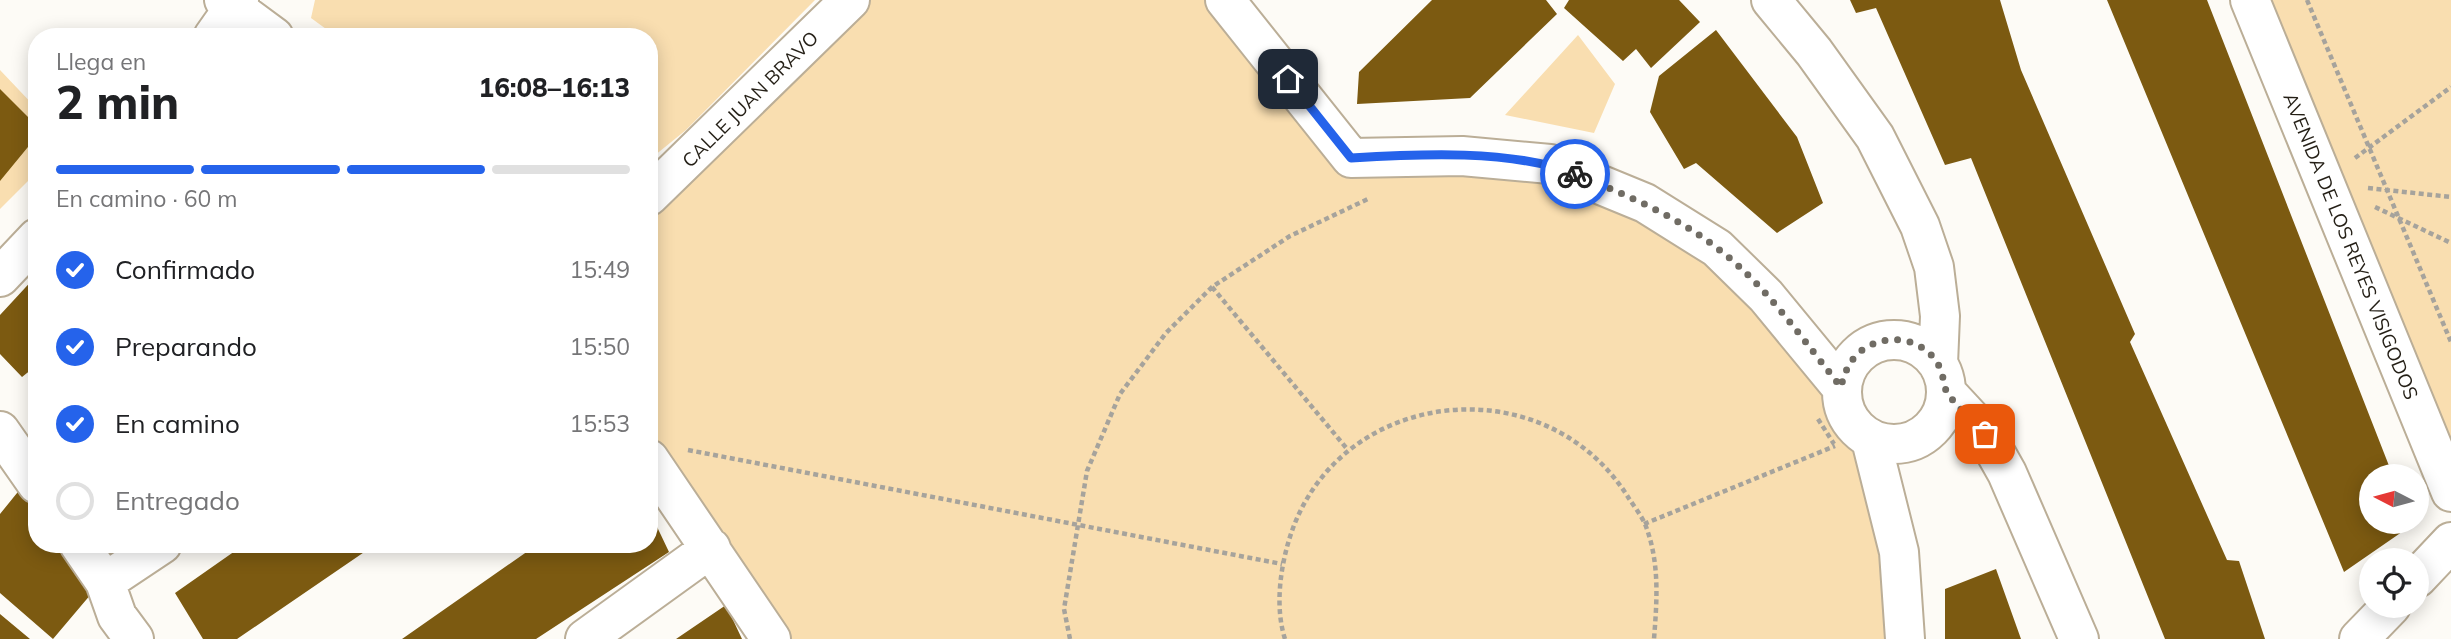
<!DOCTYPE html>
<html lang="es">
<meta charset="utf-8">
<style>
:root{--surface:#fff;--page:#f6f6f6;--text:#202124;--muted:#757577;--line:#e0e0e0;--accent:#2563eb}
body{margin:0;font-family:Mulish,sans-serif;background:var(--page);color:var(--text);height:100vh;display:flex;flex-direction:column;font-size:26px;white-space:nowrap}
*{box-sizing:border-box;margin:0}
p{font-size:23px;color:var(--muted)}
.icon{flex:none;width:38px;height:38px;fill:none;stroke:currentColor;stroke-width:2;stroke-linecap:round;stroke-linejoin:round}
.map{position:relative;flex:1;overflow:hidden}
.panel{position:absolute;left:28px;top:28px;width:630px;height:525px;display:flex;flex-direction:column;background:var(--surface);border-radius:28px;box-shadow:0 4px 18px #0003}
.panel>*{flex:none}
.needle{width:46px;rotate:276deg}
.tools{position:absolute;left:2359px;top:464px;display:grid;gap:14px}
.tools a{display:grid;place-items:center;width:70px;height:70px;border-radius:50%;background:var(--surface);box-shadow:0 4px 18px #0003;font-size:35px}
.pin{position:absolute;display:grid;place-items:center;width:60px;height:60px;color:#fff;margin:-30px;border-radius:14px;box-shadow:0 4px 10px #0006}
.courier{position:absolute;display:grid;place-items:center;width:70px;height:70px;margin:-35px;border:5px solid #2563eb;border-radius:50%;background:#fff;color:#222;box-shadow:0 2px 9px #0007}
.overview em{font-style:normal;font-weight:800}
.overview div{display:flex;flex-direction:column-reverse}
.overview{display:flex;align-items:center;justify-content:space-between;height:119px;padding:0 28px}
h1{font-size:46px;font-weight:800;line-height:52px}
.bar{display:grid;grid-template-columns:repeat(4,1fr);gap:10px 7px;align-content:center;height:84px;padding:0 28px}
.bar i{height:9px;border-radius:5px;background:var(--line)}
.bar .active{background:var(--accent)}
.bar p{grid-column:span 4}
ol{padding:0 28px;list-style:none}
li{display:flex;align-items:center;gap:21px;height:77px}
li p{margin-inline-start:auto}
li .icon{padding:7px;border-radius:50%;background:var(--accent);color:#fff;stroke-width:4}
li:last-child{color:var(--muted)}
li i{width:38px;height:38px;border:4px solid var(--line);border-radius:50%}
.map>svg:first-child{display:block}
.green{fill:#f9deb0}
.building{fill:#7c5a11}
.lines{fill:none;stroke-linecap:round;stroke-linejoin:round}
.minor-casing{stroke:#bbae97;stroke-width:42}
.path{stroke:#a6a39c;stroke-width:4.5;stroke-dasharray:5 3.5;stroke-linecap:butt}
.minor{stroke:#fff;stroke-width:38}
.done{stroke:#706c64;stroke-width:7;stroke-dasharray:0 12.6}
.route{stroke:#2563eb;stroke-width:9}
.labels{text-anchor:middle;stroke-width:7;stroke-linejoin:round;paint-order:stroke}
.street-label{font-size:19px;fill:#241f16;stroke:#fff}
</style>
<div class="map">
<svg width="2451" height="639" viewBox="0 0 2451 639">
<rect width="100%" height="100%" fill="#fdfbf6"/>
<!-- green -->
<path class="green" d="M315 0H815L686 130 649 160V37H337L311 18Z
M850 0H1225L1351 158 1550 164 1717 248 1843 404 1849 421 1862 434 1905 639H767L649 462V196Z
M2250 0H2451V456Z
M1578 35 1615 84 1594 133 1505 115Z
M0 70 37 109V172L0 209Z"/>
<!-- building -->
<path class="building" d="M1432 0H1546L1557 14 1470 98 1357 104 1359 72Z
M1569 0H1679L1700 22 1651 68 1636 49 1623 61 1564 8Z
M1850 0H2000L2021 70 2135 334 2130 342 2227 560 2239 561 2265 639H2165L1971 158 1945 165 1876 8 1856 13Z
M2107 0H2207L2393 476H2371V522H2411L2412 525 2344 572Z
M1716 30 1797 137 1823 203 1777 233 1696 163 1684 169 1650 112 1659 76Z
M0 89 37 126V136L0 181Z
M37 275V365L22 377 0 354V315Z
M30 477 37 488V544H71L97 587 53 639 0 593V514Z
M649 510 669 552 536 639H402L538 544H649Z
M245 544H376L237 639H203L175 593Z
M1996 569 2021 639H1945V589Z
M726 605 742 639H676Z
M0 614 30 639H0Z"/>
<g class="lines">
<!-- minor casing -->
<g class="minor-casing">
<path id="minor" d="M224 0 274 37
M1225 0 1351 158 1462 156 1550 164 1645 203 1717 248 1766 296 1841 387
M1771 0 1814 52 1875 137 1920 226 1934 267 1940 316 1938 364
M2250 0 2451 492
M213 37 239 0
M649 196 850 0
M0 277 37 238
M1842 392a52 52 0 1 1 104 0a52 52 0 1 1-104 0Z
M1946 392 1985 434 2007 473 2079 639
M0 431 37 484
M1871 440 1899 552 1905 639
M649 459 771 639
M79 544 105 582 117 616 134 639
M2417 578 2451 542
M105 582 162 544
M585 639 711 548
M2359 639 2391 606"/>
</g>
<!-- path -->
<path class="path" d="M2307 0 2451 342
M2355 158 2451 87
M2368 188 2451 197
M2375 207 2451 243
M1212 287 1348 450
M1818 419 1834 444
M688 450 1282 564
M1644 524 1835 446
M1070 639 1064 609 1087 471 1120 394 1166 333 1212 287 1290 236 1370 198
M1285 639C1275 608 1280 570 1289 540 1335 387 1544 363 1628 497 1633 505 1641 515 1645 524 1660 562 1657 600 1654 639"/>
<!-- minor -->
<use href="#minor" class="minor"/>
</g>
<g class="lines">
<!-- done -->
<path class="done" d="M1575 174C1624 194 1675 215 1717 248 1766 285 1803 340 1841 387 1845 369 1853 353 1871 345 1896 333 1928 342 1940 368 1944 376 1943 387 1948 394 1958 408 1973 421 1985 434"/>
<!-- route -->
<path class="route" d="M1288 79 1351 158C1417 154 1513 149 1575 174"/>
</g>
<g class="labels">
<!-- street labels -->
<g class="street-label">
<text transform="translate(750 99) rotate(-45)" y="7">CALLE JUAN BRAVO</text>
<text transform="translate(2351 246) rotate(68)" y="7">AVENIDA DE LOS REYES VISIGODOS</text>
</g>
</g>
</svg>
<div class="tools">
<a><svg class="needle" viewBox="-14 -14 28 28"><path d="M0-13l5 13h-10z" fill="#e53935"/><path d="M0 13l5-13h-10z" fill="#757577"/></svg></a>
<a><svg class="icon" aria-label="locate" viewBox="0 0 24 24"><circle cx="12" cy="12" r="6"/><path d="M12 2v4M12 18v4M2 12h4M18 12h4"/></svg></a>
</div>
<div class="pin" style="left:1985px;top:434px;background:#ea580c"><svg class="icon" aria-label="bag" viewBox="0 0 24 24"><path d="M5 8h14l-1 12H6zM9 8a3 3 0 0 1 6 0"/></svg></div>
<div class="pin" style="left:1288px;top:79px;background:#1f2937"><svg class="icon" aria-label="home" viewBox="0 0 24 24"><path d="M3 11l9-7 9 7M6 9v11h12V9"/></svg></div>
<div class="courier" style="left:1575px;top:174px"><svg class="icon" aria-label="bike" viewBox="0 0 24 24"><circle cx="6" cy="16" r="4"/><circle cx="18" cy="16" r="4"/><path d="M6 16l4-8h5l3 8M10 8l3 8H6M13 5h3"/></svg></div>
<section class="panel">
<div class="overview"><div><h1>2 min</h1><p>Llega en</p></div><em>16:08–16:13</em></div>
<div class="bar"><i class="active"></i><i class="active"></i><i class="active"></i><i></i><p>En camino · 60 m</p></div>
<ol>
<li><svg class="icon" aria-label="check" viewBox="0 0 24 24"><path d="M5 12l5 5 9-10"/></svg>Confirmado<p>15:49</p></li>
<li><svg class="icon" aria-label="check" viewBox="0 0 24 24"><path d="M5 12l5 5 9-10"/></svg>Preparando<p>15:50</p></li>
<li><svg class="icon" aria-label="check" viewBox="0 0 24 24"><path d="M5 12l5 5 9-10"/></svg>En camino<p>15:53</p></li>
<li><i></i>Entregado</li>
</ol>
</section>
</div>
